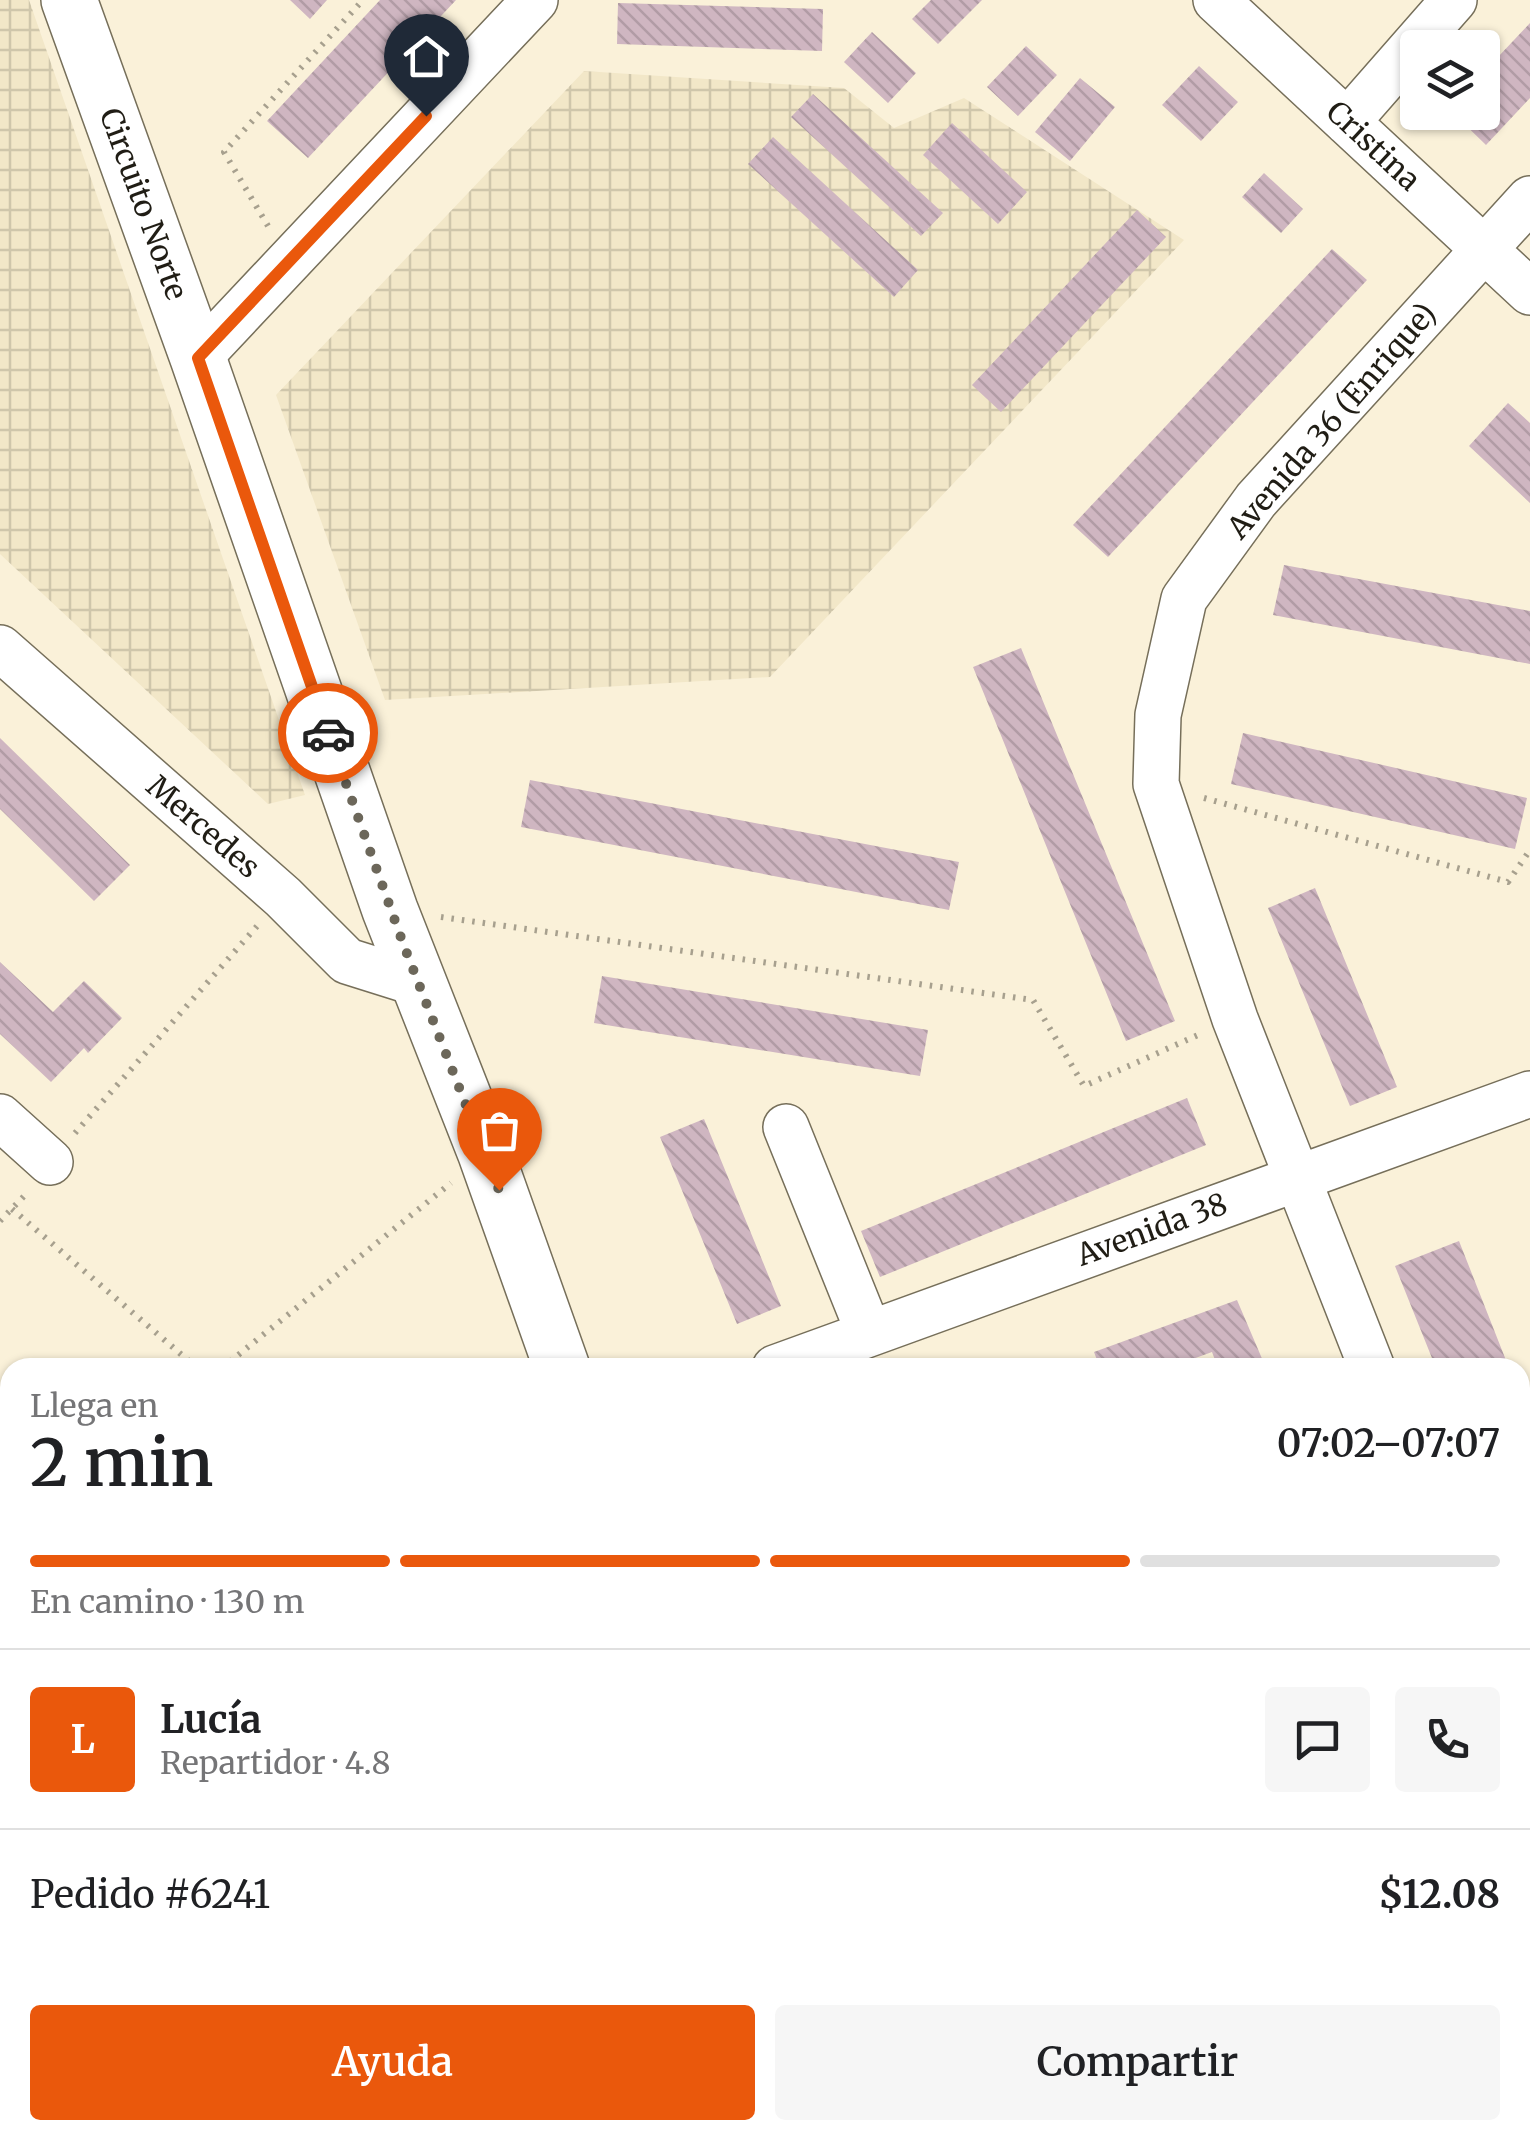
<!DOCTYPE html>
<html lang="es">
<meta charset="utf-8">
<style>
:root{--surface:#fff;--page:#f6f6f6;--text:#202124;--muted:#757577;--line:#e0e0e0;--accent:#ea580c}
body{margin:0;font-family:Merriweather,serif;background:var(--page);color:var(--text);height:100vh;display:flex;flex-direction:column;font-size:38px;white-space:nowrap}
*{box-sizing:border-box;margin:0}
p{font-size:32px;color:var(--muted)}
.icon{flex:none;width:55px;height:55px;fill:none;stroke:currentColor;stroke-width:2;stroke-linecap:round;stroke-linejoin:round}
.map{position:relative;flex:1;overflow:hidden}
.details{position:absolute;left:0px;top:1358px;width:1530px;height:782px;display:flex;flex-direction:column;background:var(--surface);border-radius:30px 30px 0 0;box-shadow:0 2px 8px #0004}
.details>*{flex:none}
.fabs{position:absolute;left:1400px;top:30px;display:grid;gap:20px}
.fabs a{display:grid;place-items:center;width:100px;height:100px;border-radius:10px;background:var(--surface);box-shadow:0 2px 8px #0004;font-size:50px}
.pin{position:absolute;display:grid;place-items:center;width:85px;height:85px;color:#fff;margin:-102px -42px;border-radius:50% 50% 50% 0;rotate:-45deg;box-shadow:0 0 10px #0007}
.pin .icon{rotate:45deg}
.courier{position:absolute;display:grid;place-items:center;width:100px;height:100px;margin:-50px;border:8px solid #ea580c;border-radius:50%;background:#fff;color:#222;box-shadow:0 2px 12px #0007}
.summary em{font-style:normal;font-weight:600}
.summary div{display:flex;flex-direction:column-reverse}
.summary{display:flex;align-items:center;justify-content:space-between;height:170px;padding:0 30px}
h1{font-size:65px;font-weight:600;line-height:75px}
.bar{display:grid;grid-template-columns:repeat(4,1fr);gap:15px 10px;align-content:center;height:120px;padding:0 30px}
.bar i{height:12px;border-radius:8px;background:var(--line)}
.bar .selected{background:var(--accent)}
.bar p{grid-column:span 4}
.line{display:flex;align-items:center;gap:25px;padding:0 30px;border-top:2px solid var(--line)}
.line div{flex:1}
.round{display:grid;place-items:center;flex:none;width:105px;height:105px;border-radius:10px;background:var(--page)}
.primary-button{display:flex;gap:20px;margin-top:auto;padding:20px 30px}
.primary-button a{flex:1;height:115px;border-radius:10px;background:var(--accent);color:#fff;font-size:40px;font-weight:600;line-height:115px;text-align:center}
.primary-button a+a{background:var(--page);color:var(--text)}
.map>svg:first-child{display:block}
.industrial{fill:url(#industrial-grid)}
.park{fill:url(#park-dots)}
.building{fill:url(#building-back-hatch)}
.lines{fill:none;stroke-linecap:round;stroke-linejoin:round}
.minor-casing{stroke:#766f5a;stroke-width:48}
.major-casing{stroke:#766f5a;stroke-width:58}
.path{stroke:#a7a08e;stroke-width:6;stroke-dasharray:2.5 8;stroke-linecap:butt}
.minor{stroke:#fff;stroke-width:45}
.major{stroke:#fff;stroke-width:55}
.done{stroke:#6c675a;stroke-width:10;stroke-dasharray:0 18}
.route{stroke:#ea580c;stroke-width:12}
.labels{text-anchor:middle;stroke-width:8;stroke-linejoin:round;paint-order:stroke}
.street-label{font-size:30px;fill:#201d15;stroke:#fff}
</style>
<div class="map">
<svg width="1530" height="2138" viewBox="0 0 1530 2138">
<defs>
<pattern id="industrial-grid" width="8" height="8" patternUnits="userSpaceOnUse" patternTransform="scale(2.5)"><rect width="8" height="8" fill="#f2e7c8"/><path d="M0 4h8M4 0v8" fill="none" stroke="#cfc6ab"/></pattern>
<pattern id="park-dots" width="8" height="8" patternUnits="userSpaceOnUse" patternTransform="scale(2.5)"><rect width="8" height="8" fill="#b9d5c1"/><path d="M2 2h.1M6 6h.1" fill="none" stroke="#9fb6a5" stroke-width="1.8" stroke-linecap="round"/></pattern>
<pattern id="building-back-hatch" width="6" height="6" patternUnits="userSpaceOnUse" patternTransform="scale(2.5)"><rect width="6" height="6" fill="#cfb6c1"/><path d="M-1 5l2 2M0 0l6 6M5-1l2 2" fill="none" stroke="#b19ca5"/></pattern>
</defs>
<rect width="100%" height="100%" fill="#faf1d9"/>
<!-- industrial -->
<path class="industrial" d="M0 0H29L305 795 268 804 0 554Z
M584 71 844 88 894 128 964 98 1184 240 770 677 385 700 276 395Z
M1530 1805V2138H1301L1298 2130H1520V1809Z"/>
<!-- park -->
<path class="park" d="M606 2130H793L796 2138H611Z"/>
<!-- building -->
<path class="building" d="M290 0H327L310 19Z
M380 0H456L308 158 267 121Z
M931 0H982L938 44 912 19Z
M618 3 823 9 822 51 617 44Z
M1530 23V98L1486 145 1452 112H1482V74Z
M872 32 916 73 888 103 844 62Z
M1026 46 1057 75 1018 116 987 87Z
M1199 66 1238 102 1201 141 1162 105Z
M1080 78 1115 107 1070 161 1035 132Z
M813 94 943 213 921 236 791 117Z
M952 123 1027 192 998 224 923 155Z
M773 137 918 270 894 297 748 164Z
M1264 173 1303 209 1281 233 1242 197Z
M1137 210 1166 237 1001 412 972 385Z
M1332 249 1367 280 1108 557 1073 525Z
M1508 403 1530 423V503L1469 446Z
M1284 565 1530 611V664L1273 615Z
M1021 648 1175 1021 1126 1041 973 667Z
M1243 733 1527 798 1515 849 1231 784Z
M0 738 130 865 94 901 0 809Z
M530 780 959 862 949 910 521 827Z
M1315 888 1397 1087 1350 1106 1268 908Z
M0 962 53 1012 84 981 122 1018 88 1053 84 1048 51 1082 0 1034Z
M602 976 928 1030 920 1076 594 1023Z
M1187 1098 1206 1145 880 1277 861 1231Z
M704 1119 781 1306 737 1324 660 1137Z
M1459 1241 1509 1368H1436L1395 1266Z
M1237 1300 1266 1368H1218L1212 1352 1168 1368H1100L1094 1352Z
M1520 1396 1530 1421V1436L1520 1440Z
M0 1723H10V1762H0Z
M0 1850H10V1894H0Z
M0 1988H10V2034L0 2035Z
M120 2130H234V2138H120Z"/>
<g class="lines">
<!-- minor casing -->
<g class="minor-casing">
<path id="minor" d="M1216 0 1530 292
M1347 122 1454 0
M198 358 535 0
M0 648 283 897 347 961 417 983
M0 1117 50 1162
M786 1127 869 1333
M775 1368 1530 1094
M1372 1368 1235 1019 1156 784 1158 715 1184 599 1256 500 1530 199
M1520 1705 1530 1701
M413 2138 421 2130"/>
</g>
<!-- major casing -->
<g class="major-casing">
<path id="major" d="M69 0 198 358 390 910 486 1154 562 1368
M822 2130 825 2138"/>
</g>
<!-- path -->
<path class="path" d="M268 226 224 152 363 0
M1204 798 1508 882 1530 850
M441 917 1033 1000 1084 1086 1198 1035
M75 1133 258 925
M12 1209 197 1368
M0 1221 27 1193
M222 1368 451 1183
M0 1545 10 1537
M0 1964 10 1963
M0 2069 10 2079
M63 2130 71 2138"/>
<!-- minor -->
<use href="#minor" class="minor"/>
<!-- major -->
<use href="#major" class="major"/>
</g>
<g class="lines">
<!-- done -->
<path class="done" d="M328 733 404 946 499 1190"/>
<!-- route -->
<path class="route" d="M328 733 198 358 426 116"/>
</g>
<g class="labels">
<!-- street labels -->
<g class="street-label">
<text transform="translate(1373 146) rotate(43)" y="10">Cristina</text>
<text transform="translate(143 204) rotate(70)" y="10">Circuito Norte</text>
<text transform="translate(1332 421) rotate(-49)" y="10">Avenida 36 (Enrique)</text>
<text transform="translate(203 827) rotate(41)" y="10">Mercedes</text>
<text transform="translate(1152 1230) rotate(-20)" y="10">Avenida 38</text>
</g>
</g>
</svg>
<div class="fabs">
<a><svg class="icon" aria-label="layers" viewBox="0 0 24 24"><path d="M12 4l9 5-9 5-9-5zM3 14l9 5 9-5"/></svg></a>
</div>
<div class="pin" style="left:499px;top:1190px;background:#ea580c"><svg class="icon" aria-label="bag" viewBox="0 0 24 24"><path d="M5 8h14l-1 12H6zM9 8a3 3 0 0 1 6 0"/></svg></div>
<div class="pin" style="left:426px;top:116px;background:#1f2937"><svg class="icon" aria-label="home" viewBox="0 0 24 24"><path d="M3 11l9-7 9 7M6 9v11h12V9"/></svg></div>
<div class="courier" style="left:328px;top:733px"><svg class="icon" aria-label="car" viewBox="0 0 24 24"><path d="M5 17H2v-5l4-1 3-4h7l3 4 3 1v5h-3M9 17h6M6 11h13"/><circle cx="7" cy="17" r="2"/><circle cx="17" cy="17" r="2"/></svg></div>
<section class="details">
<div class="summary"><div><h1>2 min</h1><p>Llega en</p></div><em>07:02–07:07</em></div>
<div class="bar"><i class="selected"></i><i class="selected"></i><i class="selected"></i><i></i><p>En camino · 130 m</p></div>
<div class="line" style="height:180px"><b class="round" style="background:var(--accent);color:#fff">L</b><div><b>Lucía</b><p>Repartidor · 4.8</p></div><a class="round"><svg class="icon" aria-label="chat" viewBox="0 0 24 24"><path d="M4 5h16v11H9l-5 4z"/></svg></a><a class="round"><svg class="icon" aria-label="phone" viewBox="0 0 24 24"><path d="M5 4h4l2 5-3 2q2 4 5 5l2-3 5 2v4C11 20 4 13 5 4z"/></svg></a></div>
<div class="line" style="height:130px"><div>Pedido #6241</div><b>$12.08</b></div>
<div class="primary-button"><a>Ayuda</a><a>Compartir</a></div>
</section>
</div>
